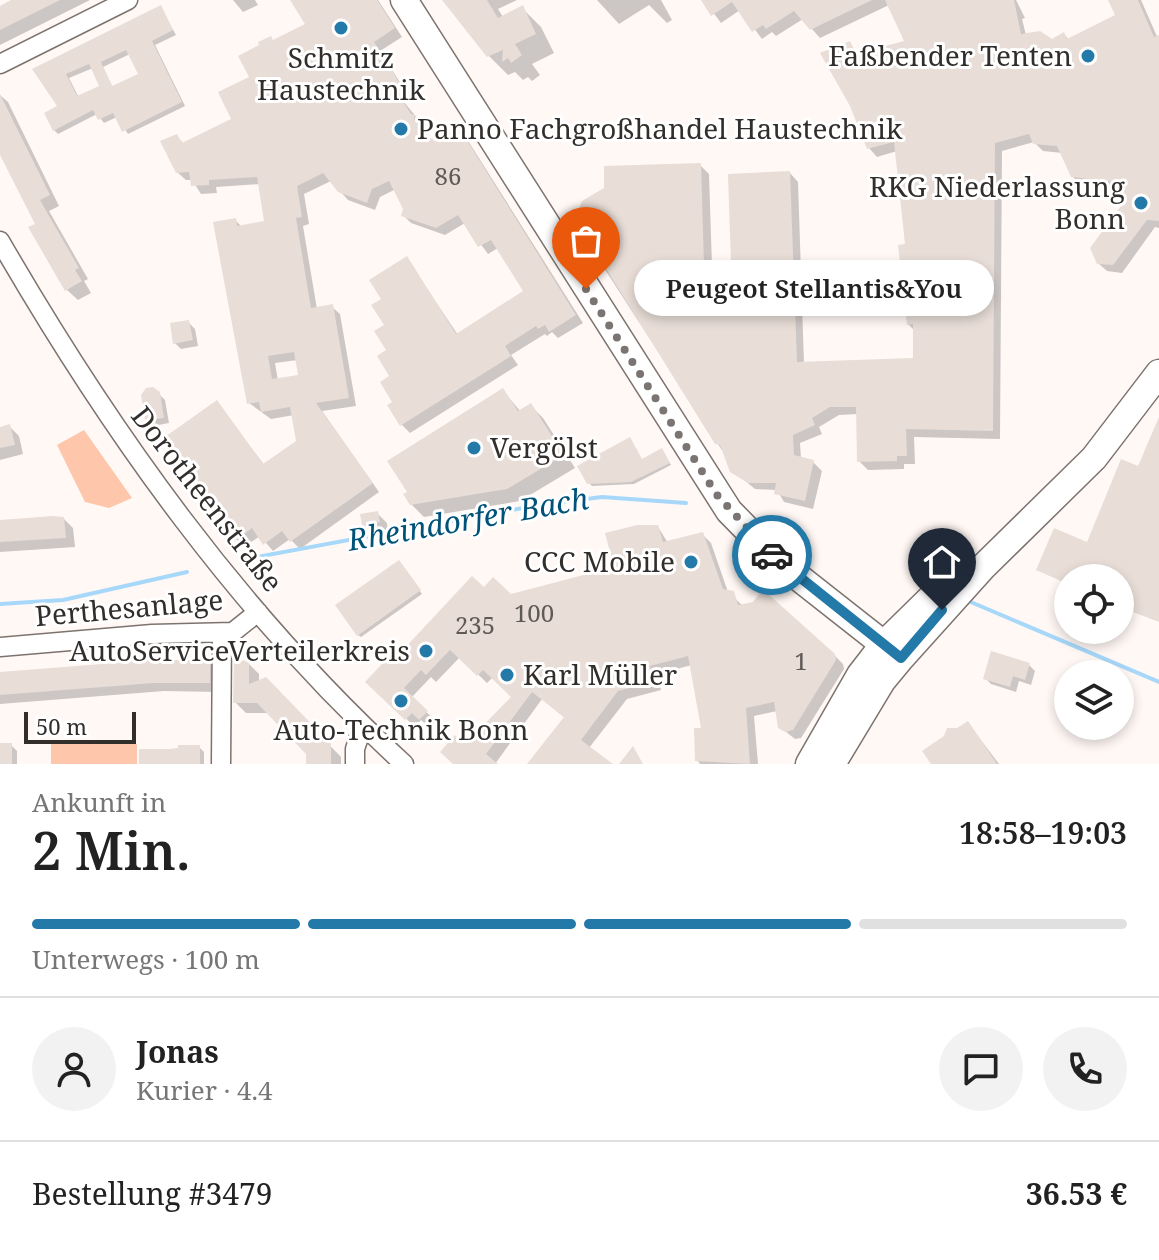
<!DOCTYPE html>
<html lang="de">
<meta charset="utf-8">
<style>
:root{--surface:#fff;--page:#f2f2f2;--text:#222;--muted:#767676;--line:#e0e0e0;--accent:#2379a8}
body{margin:0;font-family:"Noto Serif",serif;background:var(--page);color:var(--text);height:100vh;display:flex;flex-direction:column;font-size:30px;white-space:nowrap}
*{box-sizing:border-box;margin:0}
p{font-size:26px;color:var(--muted)}
.icon{flex:none;width:44px;height:44px;fill:none;stroke:currentColor;stroke-width:2;stroke-linecap:round;stroke-linejoin:round}
.map{position:relative;height:764px;overflow:hidden}
.details{display:flex;flex-direction:column;background:var(--surface);flex:1}
.details>*{flex:none}
.buttons{position:absolute;left:1054px;top:564px;display:grid;gap:16px}
.buttons a{display:grid;place-items:center;width:80px;height:80px;border-radius:50%;background:var(--surface);box-shadow:0 4px 12px #0003;font-size:40px}
.scale{position:absolute;left:24px;bottom:20px;width:112px;box-sizing:border-box;padding-left:8px;border:4px solid #322e2c;border-top:0;font-size:22px;line-height:28px;white-space:nowrap;color:#322e2c;-webkit-text-stroke:6px #fff;paint-order:stroke}
.pin{position:absolute;display:grid;place-items:center;width:68px;height:68px;color:#fff;margin:-82px -34px;border-radius:50% 50% 50% 0;rotate:-45deg;box-shadow:0 0 8px #0007}
.pin .icon{rotate:45deg}
.courier{position:absolute;display:grid;place-items:center;width:80px;height:80px;margin:-40px;border:6px solid #2379a8;border-radius:50%;background:#fff;color:#222;box-shadow:0 2px 10px #0007}
.bubble{position:absolute;height:56px;border-radius:28px;background:var(--surface);box-shadow:0 4px 12px #0003;font-size:26px;font-weight:600;line-height:56px;text-align:center}
.overview em{font-style:normal;font-weight:600}
.overview div{display:flex;flex-direction:column-reverse}
.overview{display:flex;align-items:center;justify-content:space-between;height:136px;padding:0 32px}
h1{font-size:52px;font-weight:600;line-height:60px}
.bar{display:grid;grid-template-columns:repeat(4,1fr);gap:12px 8px;align-content:center;height:96px;padding:0 32px}
.bar i{height:10px;border-radius:6px;background:var(--line)}
.bar .selected{background:var(--accent)}
.bar p{grid-column:span 4}
.line{display:flex;align-items:center;gap:20px;padding:0 32px;border-top:2px solid var(--line)}
.line div{flex:1}
.round{display:grid;place-items:center;flex:none;width:84px;height:84px;border-radius:42px;background:var(--page)}
.map>svg:first-child{display:block}
.green{fill:#fec6aa}
.shadow{fill:#0003;fill-rule:evenodd}
.lines{fill:none;stroke-linecap:round;stroke-linejoin:round}
.stream{stroke:#a7d8f9;stroke-width:4}
.building{fill:#e8ddd7;fill-rule:evenodd}
.street-casing{stroke:#7d736e;stroke-width:21}
.secondary-casing{stroke:#7d736e;stroke-width:29}
.street{stroke:#fff;stroke-width:18}
.secondary{stroke:#fff;stroke-width:26}
.done{stroke:#7a7572;stroke-width:8;stroke-dasharray:0 14.4}
.route{stroke:#2379a8;stroke-width:10}
.poi-dot{fill:#2379a8;stroke:#fff;stroke-width:3}
.labels{text-anchor:middle;stroke-width:6;stroke-linejoin:round;paint-order:stroke}
.number-label{font-size:24px;fill:#605a57}
.poi-label{font-size:28px;fill:#322e2c;stroke:#fff;text-anchor:end}
.street-label{font-size:28px;fill:#322e2c;stroke:#fff}
.water-label{font-size:30px;font-style:italic;fill:#005279;stroke:#fff}
</style>
<div class="map">
<svg width="1159" height="764" viewBox="0 0 1159 764">
<rect width="100%" height="100%" fill="#fff8f5"/>
<!-- green -->
<path class="green" d="M84 430 132 498 109 508 85 502 57 445Z
M51 743 137 744V764H51Z"/>
<!-- shadow -->
<path class="shadow" d="M16 0H90L0 45V8Z
M233 0H255L258 5 243 12Z
M292 0H378L402 37 380 51 410 98 404 102 422 124 430 142 434 143 458 128 465 136 583 323 558 338 552 332 547 336 545 334 511 355 518 365 410 433 402 425 395 402 384 300 407 259 458 335 526 292 498 248 488 254 465 223 445 235 411 223 403 215 406 209 396 189 380 197 375 210 348 200 331 181 304 194 309 224 303 226 317 309 332 307 340 314 356 406 322 411 379 492 300 549 290 539 273 551 260 536 244 547 236 539 217 403 265 466 298 442 294 415 271 419 249 403 235 220 242 227 266 223 260 184 216 187 217 193 201 194 192 180H186L177 172 176 136 184 144 233 120 251 78 274 42 308 25ZM298 360 300 377 278 381 275 363Z
M446 0H517L498 9 503 17 522 8 541 27 554 53 532 64 540 75 532 81 528 77 523 80 515 72 508 75 484 51Z
M597 0H661L672 20 667 23 649 5 619 24Z
M704 0H1016L1025 18 1022 19 1026 35 1052 41 1064 34 1069 40 1118 16 1110 0H1141L1159 41V228L1155 227 1122 273 1107 271 1098 263 1126 202 1120 189 1081 185 1072 176 1063 153 1043 151 1034 142 1002 151 1000 439 914 437 915 464H904V469L868 470 859 461 858 414 839 415 819 427 822 434 800 443 801 459 813 462 822 471 813 509 784 502 777 490 755 489 738 475 580 231 579 212 700 165 709 174 712 266 733 265 790 173 798 182 804 364 916 360 915 331 908 324 907 246 897 151 877 157 869 148 849 43 859 55 907 42 889 5 820 38 803 19 776 36 772 32 762 39 740 10 721 23Z
M161 8 176 35 155 45 185 106 128 134 117 117 104 123 97 114 58 134 54 130 60 107 35 70ZM130 54 140 74 113 88 103 67ZM93 68 102 86 79 98 69 78Z
M0 95 8 102 59 206 49 211 88 279 84 281 91 293 78 300 67 290 0 150Z
M188 322 195 329 198 346 181 349 175 343Z
M503 391 521 412 531 406 543 418 575 468 520 501 424 517 411 504Z
M159 394 165 400 169 423 153 426 147 420Z
M9 426 19 436 23 454 0 460V428Z
M664 453 671 465 634 484 592 486 589 483Z
M377 513 387 523 388 531 373 534 363 524Z
M64 519 73 528 75 547 0 552V523Z
M658 527 668 543 702 534 711 543 728 592 743 606 834 655 843 664 844 669 801 738 795 739 780 727 777 711 754 716 758 764H700L697 760 703 729 692 665 657 674 661 690 627 699 589 748 609 764H529L565 718 542 699 495 764H455L513 697 493 677 487 683 460 657 436 682 431 677 411 698 435 720 429 727 421 720 415 727 368 682 484 590 510 596 617 568Z
M401 565 422 594 361 637 358 635Z
M209 662 218 671V692L164 691 0 704V674Z
M248 663 259 674V682L265 679 341 757V764H308V753L269 713H246L235 702Z
M1029 665 1035 671 1031 685 1019 681 1016 692 991 684 985 678Z
M968 723 999 764H933L958 730Z
M0 745H11L17 751V764H0Z
M199 747 204 752V764H141V751Z"/>
<g class="lines">
<!-- stream -->
<path class="stream" d="M251 558 539 505 602 497 686 503
M915 579 928 585
M966 600 1159 682
M0 604 63 600 187 572"/>
</g>
<!-- building -->
<path class="building" d="M11 0H60L0 30V6Z
M290 0H377L395 28 374 42 404 90 398 93 411 114 415 115 414 119 428 141 432 138 434 141 458 126 576 315 549 332 545 325 538 329 536 326 505 346 511 356 400 426 387 405 392 402 380 382 389 376 377 356 386 350 374 331 384 325 371 305 381 299 369 280 407 256 456 334 523 291 491 240 478 247 458 215 436 228 401 216 403 209 389 181 372 189 367 203 338 192 323 173 297 186 302 217 296 218 311 308 333 304 349 398 316 403 373 483 290 542 282 531 263 545 252 528 235 541 162 439 217 400 263 464 296 441 290 407 261 412 259 402 247 404 213 222 236 218 237 226 264 221 257 177 209 180V185L191 186 189 172 176 173 160 141 177 134 182 143 231 119 218 92 249 77 238 56 259 45 258 42 271 36 273 40 305 24ZM294 352 298 375 272 379 268 356Z
M442 0H487L498 18 523 5 536 34 515 44 522 55 511 63 508 58 502 62 503 50 487 57Z
M701 0H872L810 30 794 11 766 29 763 25 752 32 732 2 711 16Z
M885 0H1014L1021 34 1040 31 1052 39 1064 32 1067 39 1115 15 1108 0H1138L1154 37 1159 35V221L1147 220 1113 265 1097 264 1090 248 1124 202 1115 182 1071 177 1057 146 1033 144 1029 134 995 143 993 431 906 429 907 456H897V461L857 462 856 407H830L812 418 815 425 793 435 794 455 814 460 805 501 774 494 776 483H748L730 472 720 445 715 444 582 230 578 232 576 217 582 201 604 188V166L701 163 704 264 731 263 728 174 790 171 797 362 913 358V324L907 325 898 245 905 244 894 142 867 149 850 106 820 53 850 41 856 54 904 41Z
M161 5 173 30 152 41 182 102 122 132 113 113 98 120 93 110 53 131 44 113 57 106 32 69ZM126 50 138 74 112 86 101 62ZM89 64 99 86 77 96 66 74Z
M0 94 50 195 40 200 79 268 75 270 82 281 65 291 28 227 35 224 0 155Z
M189 320 193 340 173 344 170 323Z
M153 387 160 392 164 418 145 420 141 395 146 388Z
M503 388 518 411 531 403 564 455 507 489 410 505 403 494 407 492 387 461Z
M1159 417V622L1120 607V578H1068V584L1036 570 1054 528 1087 542 1121 459 1138 466Z
M10 424 15 445 0 448V427Z
M630 437 642 459 662 448 670 463 631 482 587 484 577 466Z
M378 511 380 522 362 525 360 514Z
M53 516 64 517 66 538 0 542V520Z
M637 525H658L663 542 703 532 723 589 734 591 738 605 753 602 759 594 767 593 835 654 836 660 793 730 785 732 778 728 774 702 746 708 750 764 695 761 694 728H701L688 656 650 666 654 682 618 691 581 740 613 764H527L564 717 532 692 486 754 498 764H453L440 752 455 735 458 738 462 733 469 740 511 697 483 670 477 676 450 650 426 675 421 670 404 688 428 711 419 720 412 713 405 720 365 682 397 648 401 652 472 576 484 587 493 577 511 594 614 567 605 533Z
M399 560 421 590 357 636 335 605Z
M991 651 1030 663 1025 680 1013 676 1010 687 983 679Z
M153 660H210V683H154L0 695V672Z
M234 660 249 661V684L266 677 331 744V764H306V754L257 703H233Z
M968 721 997 764H931L922 751 944 736 947 728H957Z
M0 743H12V764H0Z
M178 745H200V764H139V749H178Z
M633 746 643 764H619Z"/>
<g class="lines">
<!-- street casing -->
<g class="street-casing">
<path id="street" d="M0 64 128 0
M0 241C111 433 240 614 404 764
M0 647 152 634 233 632 258 612
M221 764 222 633
M355 764V749L363 725"/>
</g>
<!-- secondary casing -->
<g class="secondary-casing">
<path id="secondary" d="M404 0 729 511 779 562 901 658
M809 764 860 675 884 644 940 589
M832 764 882 681 901 658 982 568 1094 458 1159 373"/>
</g>
<!-- street -->
<use href="#street" class="street"/>
<!-- secondary -->
<use href="#secondary" class="secondary"/>
</g>
<g class="lines">
<!-- done -->
<path class="done" d="M586 289 717 495 772 555"/>
<!-- route -->
<path class="route" d="M772 555 901 658 942 610"/>
</g>
<!-- markers -->
<g class="poi-dot">
<circle cx="341" cy="28" r="8"/>
<circle cx="1088" cy="56" r="8"/>
<circle cx="401" cy="129" r="8"/>
<circle cx="1141" cy="203" r="8"/>
<circle cx="474" cy="448" r="8"/>
<circle cx="691" cy="562" r="8"/>
<circle cx="426" cy="651" r="8"/>
<circle cx="507" cy="675" r="8"/>
<circle cx="401" cy="701" r="8"/>
</g>
<g class="labels">
<!-- number labels -->
<g class="number-label">
<text x="448" y="185">86</text>
<text x="534" y="622">100</text>
<text x="475" y="634">235</text>
<text x="801" y="670">1</text>
</g>
<!-- poi labels -->
<g class="poi-label">
<text x="1072" y="66">Faßbender Tenten</text>
<text x="341" y="68" text-anchor="middle">Schmitz<tspan x="341" dy="32">Haustechnik</tspan></text>
<text x="417" y="139" text-anchor="start">Panno Fachgroßhandel Haustechnik</text>
<text x="1125" y="197">RKG Niederlassung<tspan x="1125" dy="32">Bonn</tspan></text>
<text x="490" y="458" text-anchor="start">Vergölst</text>
<text x="675" y="572">CCC Mobile</text>
<text x="410" y="661">AutoServiceVerteilerkreis</text>
<text x="523" y="685" text-anchor="start">Karl Müller</text>
<text x="401" y="740" text-anchor="middle">Auto-Technik Bonn</text>
</g>
<!-- street labels -->
<g class="street-label">
<text transform="translate(207 499) rotate(52)" y="10">Dorotheenstraße</text>
<text transform="translate(129 608) rotate(-5)" y="10">Perthesanlage</text>
</g>
<!-- water labels -->
<g class="water-label">
<text transform="translate(468 520) rotate(-10)" y="10">Rheindorfer Bach</text>
</g>
</g>
</svg>
<div class="buttons">
<a><svg class="icon" aria-label="locate" viewBox="0 0 24 24"><circle cx="12" cy="12" r="6"/><path d="M12 2v4M12 18v4M2 12h4M18 12h4"/></svg></a>
<a><svg class="icon" aria-label="layers" viewBox="0 0 24 24"><path d="M12 4l9 5-9 5-9-5zM3 14l9 5 9-5"/></svg></a>
</div>
<div class="scale">50 m</div>
<div class="pin" style="left:586px;top:289px;background:#ea580c"><svg class="icon" aria-label="bag" viewBox="0 0 24 24"><path d="M5 8h14l-1 12H6zM9 8a3 3 0 0 1 6 0"/></svg></div>
<div class="pin" style="left:942px;top:610px;background:#1f2937"><svg class="icon" aria-label="home" viewBox="0 0 24 24"><path d="M3 11l9-7 9 7M6 9v11h12V9"/></svg></div>
<div class="courier" style="left:772px;top:555px"><svg class="icon" aria-label="car" viewBox="0 0 24 24"><path d="M5 17H2v-5l4-1 3-4h7l3 4 3 1v5h-3M9 17h6M6 11h13"/><circle cx="7" cy="17" r="2"/><circle cx="17" cy="17" r="2"/></svg></div>
<div class="bubble" style="left:634px;top:260px;width:360px">Peugeot Stellantis&amp;You</div>
</div>
<section class="details">
<div class="overview"><div><h1>2 Min.</h1><p>Ankunft in</p></div><em>18:58–19:03</em></div>
<div class="bar"><i class="selected"></i><i class="selected"></i><i class="selected"></i><i></i><p>Unterwegs · 100 m</p></div>
<div class="line" style="height:144px"><a class="round"><svg class="icon" aria-label="person" viewBox="0 0 24 24"><circle cx="12" cy="8" r="4"/><path d="M4 21q1-7 8-7t8 7"/></svg></a><div><b>Jonas</b><p>Kurier · 4.4</p></div><a class="round"><svg class="icon" aria-label="chat" viewBox="0 0 24 24"><path d="M4 5h16v11H9l-5 4z"/></svg></a><a class="round"><svg class="icon" aria-label="phone" viewBox="0 0 24 24"><path d="M5 4h4l2 5-3 2q2 4 5 5l2-3 5 2v4C11 20 4 13 5 4z"/></svg></a></div>
<div class="line" style="height:104px"><div>Bestellung #3479</div><b>36.53 €</b></div>
</section>
